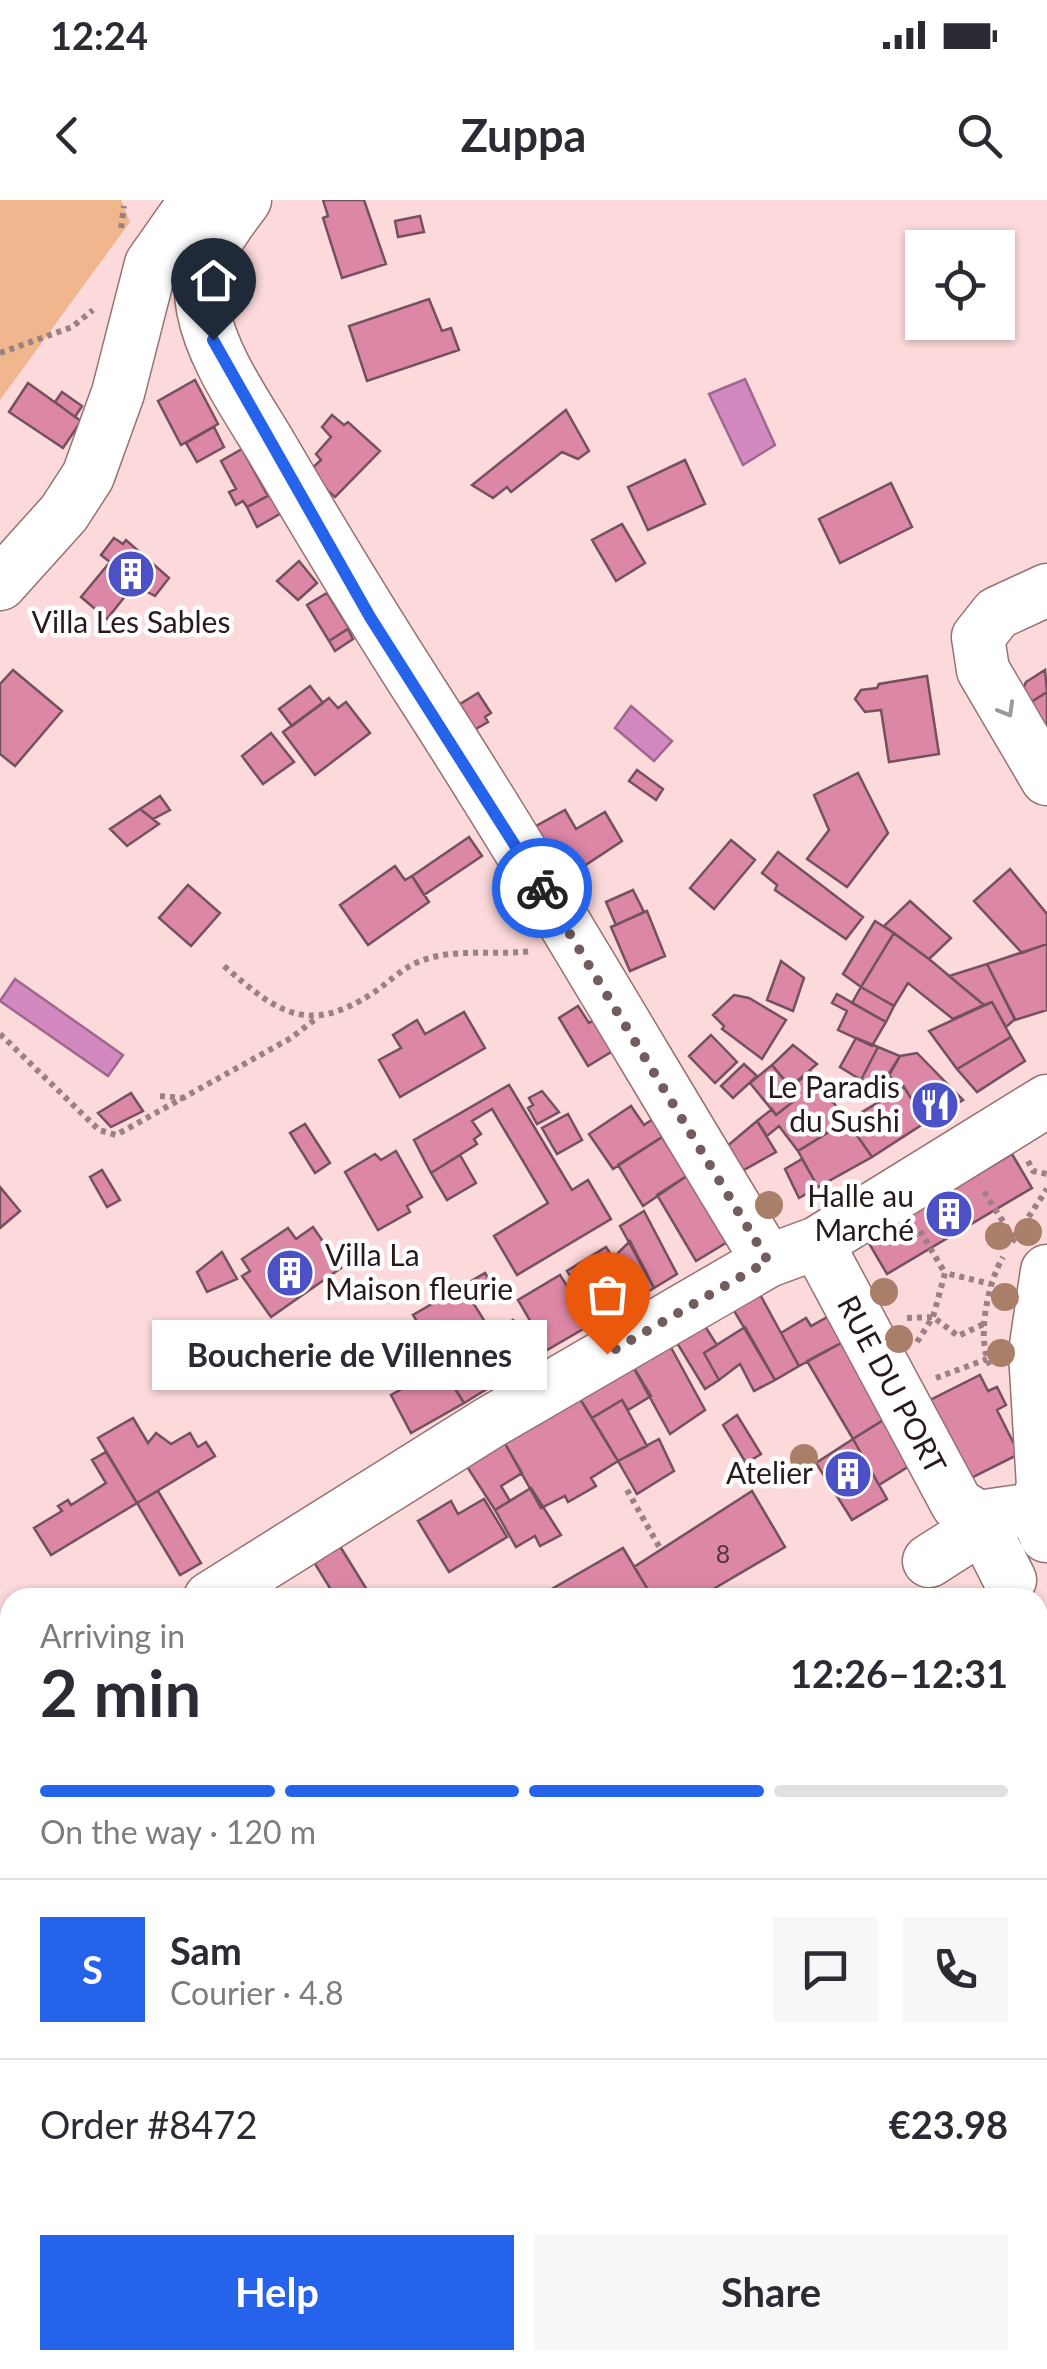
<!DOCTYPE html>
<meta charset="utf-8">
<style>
:root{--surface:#fff;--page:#f7f7f7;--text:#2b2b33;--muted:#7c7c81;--line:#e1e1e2;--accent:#2563eb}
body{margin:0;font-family:Lato,sans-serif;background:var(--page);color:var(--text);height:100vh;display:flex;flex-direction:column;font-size:38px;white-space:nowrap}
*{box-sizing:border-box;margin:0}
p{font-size:32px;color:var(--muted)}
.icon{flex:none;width:55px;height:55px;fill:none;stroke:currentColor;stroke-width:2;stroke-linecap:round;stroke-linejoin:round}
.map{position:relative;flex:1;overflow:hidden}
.drawer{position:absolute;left:0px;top:1388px;width:1048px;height:782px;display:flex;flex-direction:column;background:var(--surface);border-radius:30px 30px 0 0;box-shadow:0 2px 8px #0004}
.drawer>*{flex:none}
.controls{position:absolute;left:905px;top:30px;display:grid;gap:20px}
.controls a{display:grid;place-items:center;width:110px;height:110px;border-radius:0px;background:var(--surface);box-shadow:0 2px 8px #0004;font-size:50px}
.pin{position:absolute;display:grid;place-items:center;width:85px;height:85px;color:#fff;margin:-102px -42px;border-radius:50% 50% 50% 0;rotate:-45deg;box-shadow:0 0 10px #0007}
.pin .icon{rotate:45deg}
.courier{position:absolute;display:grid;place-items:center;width:100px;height:100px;margin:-50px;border:8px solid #2563eb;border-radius:50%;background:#fff;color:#222;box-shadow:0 2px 12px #0007}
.bubble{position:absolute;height:70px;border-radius:0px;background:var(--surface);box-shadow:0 2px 8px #0004;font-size:32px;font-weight:700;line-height:70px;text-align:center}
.overview em{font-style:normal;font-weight:700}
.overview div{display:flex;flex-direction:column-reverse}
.overview{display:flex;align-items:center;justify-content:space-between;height:170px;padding:0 40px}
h1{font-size:65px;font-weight:700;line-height:75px}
.bar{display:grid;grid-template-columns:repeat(4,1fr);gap:15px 10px;align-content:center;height:120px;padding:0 40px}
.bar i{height:12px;border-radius:8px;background:var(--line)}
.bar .current{background:var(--accent)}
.bar p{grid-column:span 4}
.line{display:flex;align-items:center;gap:25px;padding:0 40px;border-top:2px solid var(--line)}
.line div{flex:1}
.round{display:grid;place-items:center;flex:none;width:105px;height:105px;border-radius:0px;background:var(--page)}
.button{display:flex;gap:20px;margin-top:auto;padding:20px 40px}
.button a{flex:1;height:115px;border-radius:0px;background:var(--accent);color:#fff;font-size:40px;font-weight:700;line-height:115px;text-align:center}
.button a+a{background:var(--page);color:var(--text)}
.status{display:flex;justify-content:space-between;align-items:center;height:70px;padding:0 50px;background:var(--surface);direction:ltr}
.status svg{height:28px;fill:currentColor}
header{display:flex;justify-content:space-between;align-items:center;height:130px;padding:0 40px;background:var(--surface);font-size:45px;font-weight:700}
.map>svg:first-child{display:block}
.built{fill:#f2c9c9}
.green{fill:#f0b78f}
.water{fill:#d189bf;stroke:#9f678e;stroke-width:2.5}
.building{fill:#dd87a7;stroke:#73515d;stroke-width:2.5}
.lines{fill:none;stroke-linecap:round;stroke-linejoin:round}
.minor-tunnel{stroke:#d2b3b4;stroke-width:52;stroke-dasharray:52 26;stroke-linecap:butt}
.minor-casing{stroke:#987172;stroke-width:55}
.path{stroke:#9c8182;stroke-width:6;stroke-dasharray:5 5;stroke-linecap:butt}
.minor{stroke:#fff;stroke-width:52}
.rail{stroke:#594546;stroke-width:8;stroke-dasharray:5 10;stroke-linecap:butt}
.tree{fill:#a97f69}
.oneway{stroke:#9f9898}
.done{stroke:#735c5d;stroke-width:10;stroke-dasharray:0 18}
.route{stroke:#2563eb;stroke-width:12}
.labels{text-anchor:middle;stroke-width:9;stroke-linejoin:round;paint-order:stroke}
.number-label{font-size:25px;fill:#56343d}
.poi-label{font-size:30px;fill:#29191a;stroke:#fff;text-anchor:end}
.street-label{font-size:30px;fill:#29191a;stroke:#fff}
</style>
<div class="status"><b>12:24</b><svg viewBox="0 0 49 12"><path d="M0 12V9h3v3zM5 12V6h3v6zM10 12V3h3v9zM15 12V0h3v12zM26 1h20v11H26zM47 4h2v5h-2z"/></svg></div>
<header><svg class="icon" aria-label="back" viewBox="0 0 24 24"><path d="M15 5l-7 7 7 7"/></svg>Zuppa<svg class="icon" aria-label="search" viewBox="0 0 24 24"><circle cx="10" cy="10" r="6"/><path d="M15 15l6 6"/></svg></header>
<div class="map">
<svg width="1047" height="2169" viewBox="0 0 1047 2169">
<rect width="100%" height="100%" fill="#fcd9da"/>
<!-- built -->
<path class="built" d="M10 2135V2160H155L145 2169H0V2145Z"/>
<!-- green -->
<path class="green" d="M0 0H121L130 22 0 200Z"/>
<!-- water -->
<path class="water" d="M745 179 775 245 743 265 709 194Z
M631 506 672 541 654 561 615 528Z
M15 779 123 855 108 876 0 801Z
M1047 1722V1911L1038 1915V1727Z
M254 2160H465L455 2169H245Z"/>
<!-- building -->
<path class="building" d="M323 0H364L386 64 342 78 323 18 328 16Z
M420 16 424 32 398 37 395 21Z
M429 99 442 131 451 128 459 150 367 181 349 126Z
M195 180 218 224 181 245 158 201Z
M28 183 81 221 63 248 9 212Z
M62 192 82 206 75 217 55 202Z
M566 210 589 251 578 259 562 252 511 292 507 287 493 298 472 285Z
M332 215 344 225 348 222 380 251 335 297 307 273 321 260 316 254 331 237 322 227Z
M214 227 224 247 197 262 186 243Z
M242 249 268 296 247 307 243 301 236 305 229 292 236 289 221 261Z
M685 260 705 304 648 330 628 287Z
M891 283 912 327 840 363 819 319Z
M275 292 285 311 257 327 247 307Z
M622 324 645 363 616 381 592 340Z
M114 338 123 344 126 340 169 378 155 396 134 385 107 419 81 397 110 362 101 355Z
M299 361 317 383 298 400 277 381Z
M327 393 349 428 329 441 307 405Z
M348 429 353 439 335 451 329 441Z
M13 470 62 511 15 566 0 554V484Z
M1045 470 1047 492 1022 508 1020 495 1026 482Z
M927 476 939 554 889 562 881 510 865 512 855 499 861 490 877 488 879 484Z
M310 486 323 503 292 526 279 509Z
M1047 492V549L1022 508Z
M478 493 491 513 485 517 488 522 474 530 452 509Z
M329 498 338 508 346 502 370 533 315 575 283 532Z
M271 533 294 562 263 584 242 556Z
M637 570 663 589 656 600 629 581Z
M858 573 888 633 847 687 807 659 829 630 814 595Z
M160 596 170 610 153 619 140 609Z
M140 609 159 624 127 646 110 629Z
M565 610 576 629 605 612 622 641 566 678 536 626Z
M469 637 482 656 424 695 412 676Z
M731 640 755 660 714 709 690 688Z
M778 652 863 717 846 739 775 690 777 685 762 673Z
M395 666 405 680 412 676 429 702 368 745 340 705Z
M1010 669 1047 714V744L1022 753 974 701Z
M188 685 220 713 191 746 159 718Z
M633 690 644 712 616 725 606 702Z
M910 701 951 738 929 759 884 726Z
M647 711 665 756 630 771 611 727Z
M875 721 894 733 861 787 843 774Z
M894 733 929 759 984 805 953 819 908 783 894 806 861 787Z
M1047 744V810L1015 820 987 764Z
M781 761 804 778 793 811 767 800Z
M987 764 1015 819 1006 827 992 802 984 805 949 776Z
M861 787 894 806 886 822 852 803Z
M837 794 886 822 872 846 838 830 847 811 832 803Z
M734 795 749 798 786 820 762 859 722 829 724 826 713 815Z
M992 802 1011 837 957 869 929 831Z
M578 806 589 823 597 818 616 849 588 866 559 818Z
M464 812 485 848 400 897 379 860 401 848 393 835 417 820 425 834Z
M711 835 737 862 715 883 689 856Z
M1011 837 1025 861 977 892 957 869Z
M856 838 878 847 861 880 840 867Z
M793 845 817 864 790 887 772 865Z
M878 847 900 856 882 888 861 880Z
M917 853 963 900 926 922 904 887 888 875 900 856Z
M744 864 757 876 733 898 721 886Z
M772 865 799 897 776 915 750 883Z
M811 872 847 921 798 951 779 926 767 936 757 921 772 909 776 915 799 897 790 887Z
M509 885 572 990 588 980 611 1019 517 1075 494 1036 548 1003 492 909 472 921 481 934 474 939 477 944 431 973 414 940Z
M904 887 926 922 872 957 847 921Z
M542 891 559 912 537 924 528 908 533 905 529 898Z
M131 893 143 911 111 927 98 913Z
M631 906 644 925 656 917 667 934 613 969 589 934Z
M568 914 582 940 557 954 542 928Z
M757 921 776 952 733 976 719 953Z
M847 921 872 957 818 987 798 951Z
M305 924 330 963 315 973 290 933Z
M662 937 687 976 643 1006 618 965Z
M396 951 422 997 407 1006 410 1012 378 1030 345 972 375 954 381 960Z
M1012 954 1032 988 887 1074 867 1040Z
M460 955 476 983 447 1000 431 973Z
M802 959 818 987 799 998 785 969Z
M102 970 120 1000 107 1007 90 977Z
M687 976 739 1035 696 1061 657 995Z
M0 987 20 1011 0 1028Z
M644 1011 677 1074 654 1088 620 1026Z
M313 1027 341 1068 271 1117 242 1076 250 1071 242 1059 288 1028 296 1039Z
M630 1041 654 1088 547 1150 518 1100 560 1075 567 1086 574 1082 567 1071 606 1047 613 1058Z
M222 1052 237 1079 207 1092 197 1072Z
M485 1073 492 1085 470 1098 492 1133 513 1120 536 1159 464 1203 440 1164 472 1145 467 1136 451 1137 443 1122 424 1133 413 1115Z
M756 1087 799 1166 775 1180 730 1104Z
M831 1115 845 1141 799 1166 781 1133 806 1118 811 1126Z
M701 1120 717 1145 704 1153 719 1180 705 1189 674 1138Z
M745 1127 775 1180 754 1191 740 1164 719 1180 704 1153Z
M845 1141 888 1217 853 1239 807 1161Z
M668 1142 705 1210 670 1234 631 1163Z
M631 1163 651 1196 628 1210 622 1200 592 1218 577 1194Z
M441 1167 464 1203 411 1233 391 1195Z
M980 1175 988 1191 997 1187 1006 1205 997 1210 1019 1254 965 1281 926 1202Z
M577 1194 618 1261 591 1278 596 1286 568 1302 565 1296 541 1308 503 1240Z
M622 1200 647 1246 618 1261 592 1218Z
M737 1215 761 1254 746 1263 723 1225Z
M888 1217 914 1263 879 1285 853 1239Z
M133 1218 148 1243 156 1233 171 1244 190 1233 198 1247 206 1242 215 1256 137 1303 98 1238Z
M659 1239 674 1271 637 1294 618 1261Z
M853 1239 887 1299 852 1320 816 1263Z
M503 1240 522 1273 501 1286 510 1301 495 1310 464 1262Z
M106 1252 137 1303 51 1355 34 1328 62 1311 58 1306 68 1300 71 1305 106 1283 92 1260Z
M531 1288 561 1335 540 1346 535 1336 516 1347 495 1310Z
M158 1291 201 1363 180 1375 137 1303Z
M752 1291 785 1347 698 1398H653L634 1367Z
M484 1299 507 1337 449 1372 418 1321 451 1301 458 1314Z
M338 1343 372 1398H336L312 1359Z
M623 1348 653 1398H554L550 1390Z
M10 1579V1692L2 1697 0 1585Z"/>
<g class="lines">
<!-- minor-tunnel -->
<path class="minor-tunnel" d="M1038 1420 1047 1434"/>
<!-- minor casing -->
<g class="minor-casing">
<path id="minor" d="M245 0C220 33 194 66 203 109 212 157 245 203 270 245 321 332 373 418 428 503 546 687 654 875 768 1061
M0 384 64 313 88 276 118 193 151 64 196 0
M1047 390 997 413 978 437 983 470 1047 579
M817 1043 957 1304 978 1317 1047 1307
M978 1317 1010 1380
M1046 1336 1035 1310 1043 1286 1035 1152 1047 1071
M929 1361 968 1336 978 1317
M210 1398 489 1223 768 1061 817 1043 1047 901
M1038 1506 1047 1501
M0 1523 10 1517
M165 2169 175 2160"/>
</g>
<!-- path -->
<path class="path" d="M121 28 124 6
M0 153 72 127 93 110
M224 766C277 812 307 836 373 793 388 783 401 769 418 762 454 747 495 756 533 751
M0 834 99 930 116 935 291 838 318 817
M160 896 183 898
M1028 961 1033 971 1047 974
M984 992 1015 1040
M920 1031 945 1073
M1012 1042 1047 989
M907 1118 933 1117 958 1136 986 1123
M917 1142 933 1117 945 1073 991 1084
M990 1165C976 1138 988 1082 1003 1057
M936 1178 987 1159
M627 1290 661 1350"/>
<!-- minor -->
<use href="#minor" class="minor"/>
<!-- rail -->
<path class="rail" d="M1038 1410 1047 1403
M1038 1434 1047 1428
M66 2169 76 2160
M93 2169 103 2160"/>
</g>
<!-- trees -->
<g class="tree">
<circle cx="769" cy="1005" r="14"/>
<circle cx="1028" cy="1032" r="14"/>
<circle cx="999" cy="1036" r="14"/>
<circle cx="884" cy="1092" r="14"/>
<circle cx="1005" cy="1097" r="14"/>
<circle cx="899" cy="1139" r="14"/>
<circle cx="1001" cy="1153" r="14"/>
<circle cx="804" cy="1258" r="14"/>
</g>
<!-- one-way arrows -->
<defs><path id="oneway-chevron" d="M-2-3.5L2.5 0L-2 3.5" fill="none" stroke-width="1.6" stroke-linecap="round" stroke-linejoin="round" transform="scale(2.5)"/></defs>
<use class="oneway" href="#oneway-chevron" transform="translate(1007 510) rotate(60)"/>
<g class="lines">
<!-- done -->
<path class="done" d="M542 688 768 1061 607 1154"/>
<!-- route -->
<path class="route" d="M213 140 370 417 542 688"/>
</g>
<!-- icons -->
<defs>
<g id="building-disc" transform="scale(2.5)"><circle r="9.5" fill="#4c51c7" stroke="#fff"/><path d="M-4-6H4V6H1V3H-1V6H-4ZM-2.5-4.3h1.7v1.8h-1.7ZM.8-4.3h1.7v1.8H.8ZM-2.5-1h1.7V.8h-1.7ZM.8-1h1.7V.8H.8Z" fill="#fff"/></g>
<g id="restaurant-disc" transform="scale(2.5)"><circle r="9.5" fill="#4c51c7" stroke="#fff"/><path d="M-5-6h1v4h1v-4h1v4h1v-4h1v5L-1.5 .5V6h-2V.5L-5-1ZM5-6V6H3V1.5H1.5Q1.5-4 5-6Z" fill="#fff"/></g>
</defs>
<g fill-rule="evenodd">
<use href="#building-disc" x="131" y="374"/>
<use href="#restaurant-disc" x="935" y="905"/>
<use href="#building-disc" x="949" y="1014"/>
<use href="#building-disc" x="290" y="1073"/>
<use href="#building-disc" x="848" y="1274"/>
</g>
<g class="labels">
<!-- number labels -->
<g class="number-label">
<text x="723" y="1363">8</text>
</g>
<!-- poi labels -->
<g class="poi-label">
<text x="131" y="433" text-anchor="middle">Villa Les Sables</text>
<text x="900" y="898">Le Paradis<tspan x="900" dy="34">du Sushi</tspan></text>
<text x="914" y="1007">Halle au<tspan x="914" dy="34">Marché</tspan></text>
<text x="325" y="1066" text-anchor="start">Villa La<tspan x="325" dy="34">Maison fleurie</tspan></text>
<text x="813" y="1284">Atelier</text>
</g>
<!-- street labels -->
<g class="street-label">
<text transform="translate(891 1185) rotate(62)" y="10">RUE DU PORT</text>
</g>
</g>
</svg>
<div class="controls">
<a><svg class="icon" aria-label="locate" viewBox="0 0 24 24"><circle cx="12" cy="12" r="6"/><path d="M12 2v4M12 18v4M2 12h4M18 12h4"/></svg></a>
</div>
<div class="pin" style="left:607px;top:1154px;background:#ea580c"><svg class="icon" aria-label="bag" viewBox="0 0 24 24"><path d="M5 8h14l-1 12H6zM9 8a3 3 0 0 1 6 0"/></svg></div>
<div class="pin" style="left:213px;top:140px;background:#1f2937"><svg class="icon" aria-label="home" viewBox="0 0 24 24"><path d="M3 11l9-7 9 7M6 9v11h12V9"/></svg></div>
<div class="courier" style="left:542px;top:688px"><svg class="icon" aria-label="bike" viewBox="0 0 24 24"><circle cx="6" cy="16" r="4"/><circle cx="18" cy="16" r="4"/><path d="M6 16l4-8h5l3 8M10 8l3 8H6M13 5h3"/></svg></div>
<div class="bubble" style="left:152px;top:1120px;width:395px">Boucherie de Villennes</div>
<section class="drawer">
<div class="overview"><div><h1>2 min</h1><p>Arriving in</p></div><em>12:26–12:31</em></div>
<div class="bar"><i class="current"></i><i class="current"></i><i class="current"></i><i></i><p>On the way · 120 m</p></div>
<div class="line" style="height:180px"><b class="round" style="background:var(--accent);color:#fff">S</b><div><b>Sam</b><p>Courier · 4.8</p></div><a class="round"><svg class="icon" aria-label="chat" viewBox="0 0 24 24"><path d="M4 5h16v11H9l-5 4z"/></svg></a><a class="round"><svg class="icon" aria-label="phone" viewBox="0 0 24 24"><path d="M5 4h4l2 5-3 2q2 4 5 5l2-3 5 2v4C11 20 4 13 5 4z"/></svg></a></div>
<div class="line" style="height:130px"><div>Order #8472</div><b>€23.98</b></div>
<div class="button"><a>Help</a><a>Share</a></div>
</section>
</div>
